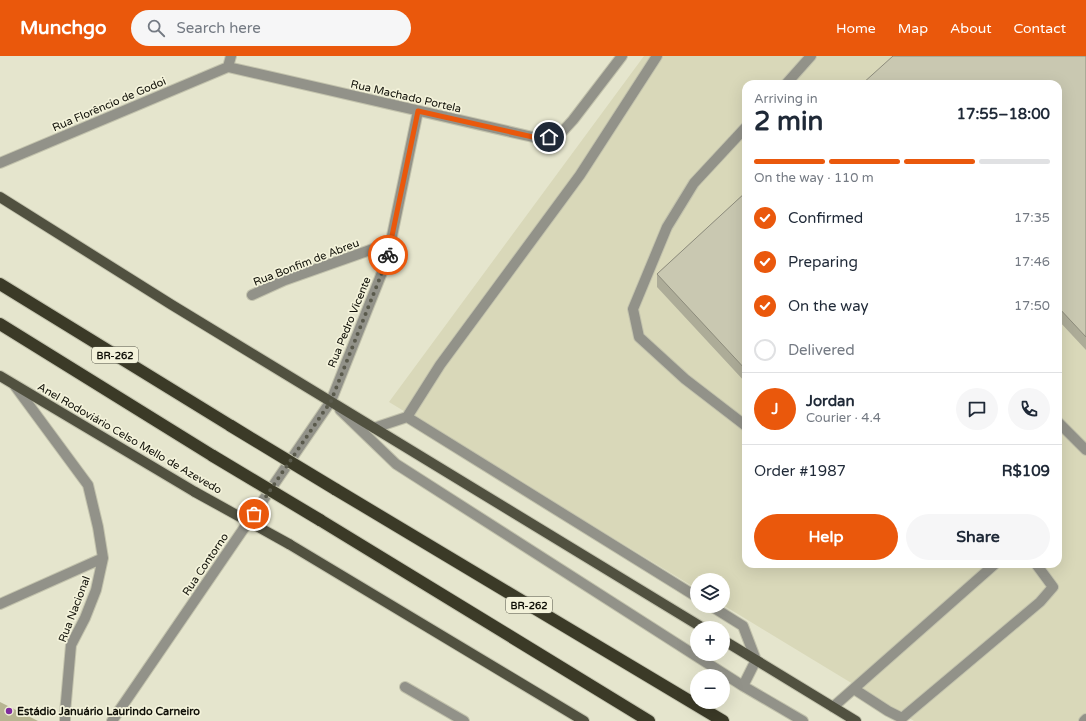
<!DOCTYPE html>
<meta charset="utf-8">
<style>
:root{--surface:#fff;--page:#f6f6f7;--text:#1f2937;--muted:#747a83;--line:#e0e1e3;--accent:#ea580c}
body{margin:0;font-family:"Varela Round",sans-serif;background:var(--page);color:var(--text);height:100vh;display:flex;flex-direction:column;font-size:15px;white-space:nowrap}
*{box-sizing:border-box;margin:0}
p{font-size:13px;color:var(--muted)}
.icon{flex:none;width:22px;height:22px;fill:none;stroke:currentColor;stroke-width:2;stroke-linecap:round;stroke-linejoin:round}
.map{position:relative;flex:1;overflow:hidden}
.sheet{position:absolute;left:742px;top:24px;width:320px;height:488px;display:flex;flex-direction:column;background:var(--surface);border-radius:12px;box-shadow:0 4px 16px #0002}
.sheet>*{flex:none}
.controls{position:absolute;left:690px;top:517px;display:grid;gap:8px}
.controls a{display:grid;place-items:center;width:40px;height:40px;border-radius:50%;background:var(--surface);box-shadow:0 4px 16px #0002;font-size:20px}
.pin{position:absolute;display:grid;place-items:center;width:34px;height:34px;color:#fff;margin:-17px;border:2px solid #fff;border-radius:50%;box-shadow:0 1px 4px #0007}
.courier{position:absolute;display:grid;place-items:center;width:40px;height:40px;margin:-20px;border:3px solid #ea580c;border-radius:50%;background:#fff;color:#222;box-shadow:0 1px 5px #0007}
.head em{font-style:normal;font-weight:700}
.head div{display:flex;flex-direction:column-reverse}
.head{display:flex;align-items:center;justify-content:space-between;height:68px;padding:0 12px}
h1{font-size:26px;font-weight:700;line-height:30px}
.bar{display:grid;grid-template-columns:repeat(4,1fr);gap:6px 4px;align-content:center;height:48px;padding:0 12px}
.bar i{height:5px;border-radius:3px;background:var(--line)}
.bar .current{background:var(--accent)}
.bar p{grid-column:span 4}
.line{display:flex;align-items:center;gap:10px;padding:0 12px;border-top:1px solid var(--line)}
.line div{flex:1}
.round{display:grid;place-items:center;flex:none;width:42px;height:42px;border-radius:21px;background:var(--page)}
ol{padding:0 12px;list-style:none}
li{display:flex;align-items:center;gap:12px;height:44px}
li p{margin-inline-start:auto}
li .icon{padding:4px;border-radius:50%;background:var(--accent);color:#fff;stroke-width:4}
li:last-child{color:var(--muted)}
li i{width:22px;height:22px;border:2px solid var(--line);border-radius:50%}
.primary-button{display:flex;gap:8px;margin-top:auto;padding:8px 12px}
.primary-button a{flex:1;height:46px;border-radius:24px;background:var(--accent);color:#fff;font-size:16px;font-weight:700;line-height:46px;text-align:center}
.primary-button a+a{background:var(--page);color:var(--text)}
header{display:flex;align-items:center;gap:24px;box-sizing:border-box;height:56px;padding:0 20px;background:var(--accent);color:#fff}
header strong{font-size:19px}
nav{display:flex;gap:22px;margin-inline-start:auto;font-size:14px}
.search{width:280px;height:36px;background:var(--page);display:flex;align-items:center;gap:10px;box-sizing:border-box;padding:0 14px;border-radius:22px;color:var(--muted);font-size:15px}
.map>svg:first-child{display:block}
.built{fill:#d9d8b9;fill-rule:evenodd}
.pitch{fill:#b7b591}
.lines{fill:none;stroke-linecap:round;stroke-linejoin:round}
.minor-casing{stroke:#c3c3ad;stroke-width:12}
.major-casing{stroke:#c3c3ad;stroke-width:12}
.highway-casing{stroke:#c3c3ad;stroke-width:14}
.minor{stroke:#929289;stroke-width:10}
.major{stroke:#515140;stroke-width:10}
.highway{stroke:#3b3a27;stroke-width:12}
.major-bridge-casing{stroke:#c3c3ad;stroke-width:12;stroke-linecap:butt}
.highway-bridge-casing{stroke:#c3c3ad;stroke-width:14;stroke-linecap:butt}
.major-bridge{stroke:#515140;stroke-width:10}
.highway-bridge{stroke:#3b3a27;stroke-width:12}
.wall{fill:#adac98}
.building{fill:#c9c8b1;stroke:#8d8c7c}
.done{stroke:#5a5a4c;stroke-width:4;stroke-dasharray:0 7.2}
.route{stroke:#ea580c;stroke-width:5}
.poi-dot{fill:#802e9d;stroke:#f3f2da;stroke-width:1.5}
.labels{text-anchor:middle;stroke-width:3.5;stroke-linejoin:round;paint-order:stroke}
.shield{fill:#f3f2da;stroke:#535346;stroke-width:1}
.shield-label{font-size:10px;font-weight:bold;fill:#0f0f07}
.street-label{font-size:11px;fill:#0f0f07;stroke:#f3f2da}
.poi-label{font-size:11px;font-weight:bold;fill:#0f0f07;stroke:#f3f2da;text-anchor:start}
</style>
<header>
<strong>Munchgo</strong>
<div class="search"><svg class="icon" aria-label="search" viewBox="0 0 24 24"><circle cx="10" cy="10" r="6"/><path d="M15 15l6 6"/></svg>Search here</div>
<nav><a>Home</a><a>Map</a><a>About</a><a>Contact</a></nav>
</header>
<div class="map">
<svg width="1086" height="665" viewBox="0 0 1086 665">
<rect width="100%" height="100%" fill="#e5e5cd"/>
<!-- built -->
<path class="built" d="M644 0H1086V665H914L723 549V524H697V533L389 346ZM746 28H1058V508H746Z"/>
<!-- pitch -->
<path class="pitch" d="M0 646 38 665H0Z"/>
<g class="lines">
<!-- minor casing -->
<g class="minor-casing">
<path id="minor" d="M228 11 533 81H549L563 75 573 64 622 0
M228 11 231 0
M786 28 811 0
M746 71 694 127 667 171 633 253 639 281 685 323 746 370
M0 107 228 11
M252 239 285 224 390 187
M15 330 88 429 98 471 103 502 96 534 85 562 71 589 65 657V665
M340 354 396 408 743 630 756 604 743 570 711 550
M407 361 440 309 580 119 657 0
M1058 366 1086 394
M374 372 407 361 697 541
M0 548 103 502
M743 630 803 665
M405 631 464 665
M854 633 888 655 902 662 1040 546 1053 531 1036 508
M833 651 995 508
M112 665 331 345 387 204 418 55
M1084 665 1086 663"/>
</g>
<!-- major casing -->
<g class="major-casing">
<path id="major" d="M0 141 172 249 703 572
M0 320 195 436
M289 488 584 665
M723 584 856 665"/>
</g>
<!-- highway casing -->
<g class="highway-casing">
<path id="highway" d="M0 228 231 370
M0 268 213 400
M335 433 723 665
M320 464 649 665"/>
</g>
<!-- minor -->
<use href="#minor" class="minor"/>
<!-- major -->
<use href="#major" class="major"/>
<!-- highway -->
<use href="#highway" class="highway"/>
<!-- major-bridge casing -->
<g class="major-bridge-casing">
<path id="major-bridge" d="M195 436 289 488"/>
</g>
<!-- highway-bridge casing -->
<g class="highway-bridge-casing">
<path id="highway-bridge" d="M231 370 335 433
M213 400 320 464"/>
</g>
<!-- major-bridge -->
<use href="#major-bridge" class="major-bridge"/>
<!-- highway-bridge -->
<use href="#highway-bridge" class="highway-bridge"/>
</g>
<!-- wall -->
<path class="wall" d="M1086 0V294L1058 264V28Z
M746 136V327L657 231V218Z"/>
<!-- building -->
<path class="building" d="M893 0H1086V281L1058 251V28H862Z
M746 136V314L657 218Z"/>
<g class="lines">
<!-- done -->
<path class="done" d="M254 458 331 345 387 204 388 199"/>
<!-- route -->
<path class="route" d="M388 199 418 55 533 81H549"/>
</g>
<!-- markers -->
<circle class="poi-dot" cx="9" cy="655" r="4"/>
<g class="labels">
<!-- shield labels -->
<g class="shield">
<rect x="92" y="291" width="46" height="16" rx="3"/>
<rect x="506" y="541" width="46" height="16" rx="3"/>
</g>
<g class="shield-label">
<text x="115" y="303">BR-262</text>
<text x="529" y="553">BR-262</text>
</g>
<!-- street labels -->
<g class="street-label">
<text transform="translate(406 40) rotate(13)" y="4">Rua Machado Portela</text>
<text transform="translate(109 48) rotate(-23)" y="4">Rua Florêncio de Godoi</text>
<text transform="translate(306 206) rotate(-21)" y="4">Rua Bonfim de Abreu</text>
<text transform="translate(349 266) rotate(-68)" y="4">Rua Pedro Vicente</text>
<text transform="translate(130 382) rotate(30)" y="4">Anel Rodoviário Celso Mello de Azevedo</text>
<text transform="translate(205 508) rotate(-56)" y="4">Rua Contorno</text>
<text transform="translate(74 553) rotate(-69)" y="4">Rua Nacional</text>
</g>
<!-- poi labels -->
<g class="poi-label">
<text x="17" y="659">Estádio Januário Laurindo Carneiro</text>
</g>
</g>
</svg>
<div class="controls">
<a><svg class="icon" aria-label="layers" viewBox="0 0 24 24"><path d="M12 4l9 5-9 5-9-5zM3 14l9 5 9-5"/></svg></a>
<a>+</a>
<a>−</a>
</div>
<div class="pin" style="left:254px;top:458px;background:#ea580c"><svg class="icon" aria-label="bag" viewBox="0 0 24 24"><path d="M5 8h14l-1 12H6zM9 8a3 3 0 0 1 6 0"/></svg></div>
<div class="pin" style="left:549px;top:81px;background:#1f2937"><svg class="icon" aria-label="home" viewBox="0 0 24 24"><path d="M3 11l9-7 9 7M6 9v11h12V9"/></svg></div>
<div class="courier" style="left:388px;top:199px"><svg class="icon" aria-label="bike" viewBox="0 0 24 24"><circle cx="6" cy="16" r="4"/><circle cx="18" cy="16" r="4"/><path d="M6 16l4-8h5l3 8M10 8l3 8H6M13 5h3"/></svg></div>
<section class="sheet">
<div class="head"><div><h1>2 min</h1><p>Arriving in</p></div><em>17:55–18:00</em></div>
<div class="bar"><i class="current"></i><i class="current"></i><i class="current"></i><i></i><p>On the way · 110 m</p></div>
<ol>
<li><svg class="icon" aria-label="check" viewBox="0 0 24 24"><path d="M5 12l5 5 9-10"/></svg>Confirmed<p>17:35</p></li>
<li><svg class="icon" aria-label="check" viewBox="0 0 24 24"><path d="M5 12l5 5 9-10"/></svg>Preparing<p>17:46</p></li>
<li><svg class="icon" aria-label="check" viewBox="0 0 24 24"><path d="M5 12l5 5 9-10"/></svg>On the way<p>17:50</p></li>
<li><i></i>Delivered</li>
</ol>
<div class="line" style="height:72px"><b class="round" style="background:var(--accent);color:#fff">J</b><div><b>Jordan</b><p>Courier · 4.4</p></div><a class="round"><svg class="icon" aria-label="chat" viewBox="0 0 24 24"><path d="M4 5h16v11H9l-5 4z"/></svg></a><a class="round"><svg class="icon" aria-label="phone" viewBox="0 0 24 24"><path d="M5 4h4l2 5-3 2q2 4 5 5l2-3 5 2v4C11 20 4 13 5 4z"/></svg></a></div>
<div class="line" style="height:52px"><div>Order #1987</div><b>R$109</b></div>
<div class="primary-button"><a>Help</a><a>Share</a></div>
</section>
</div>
